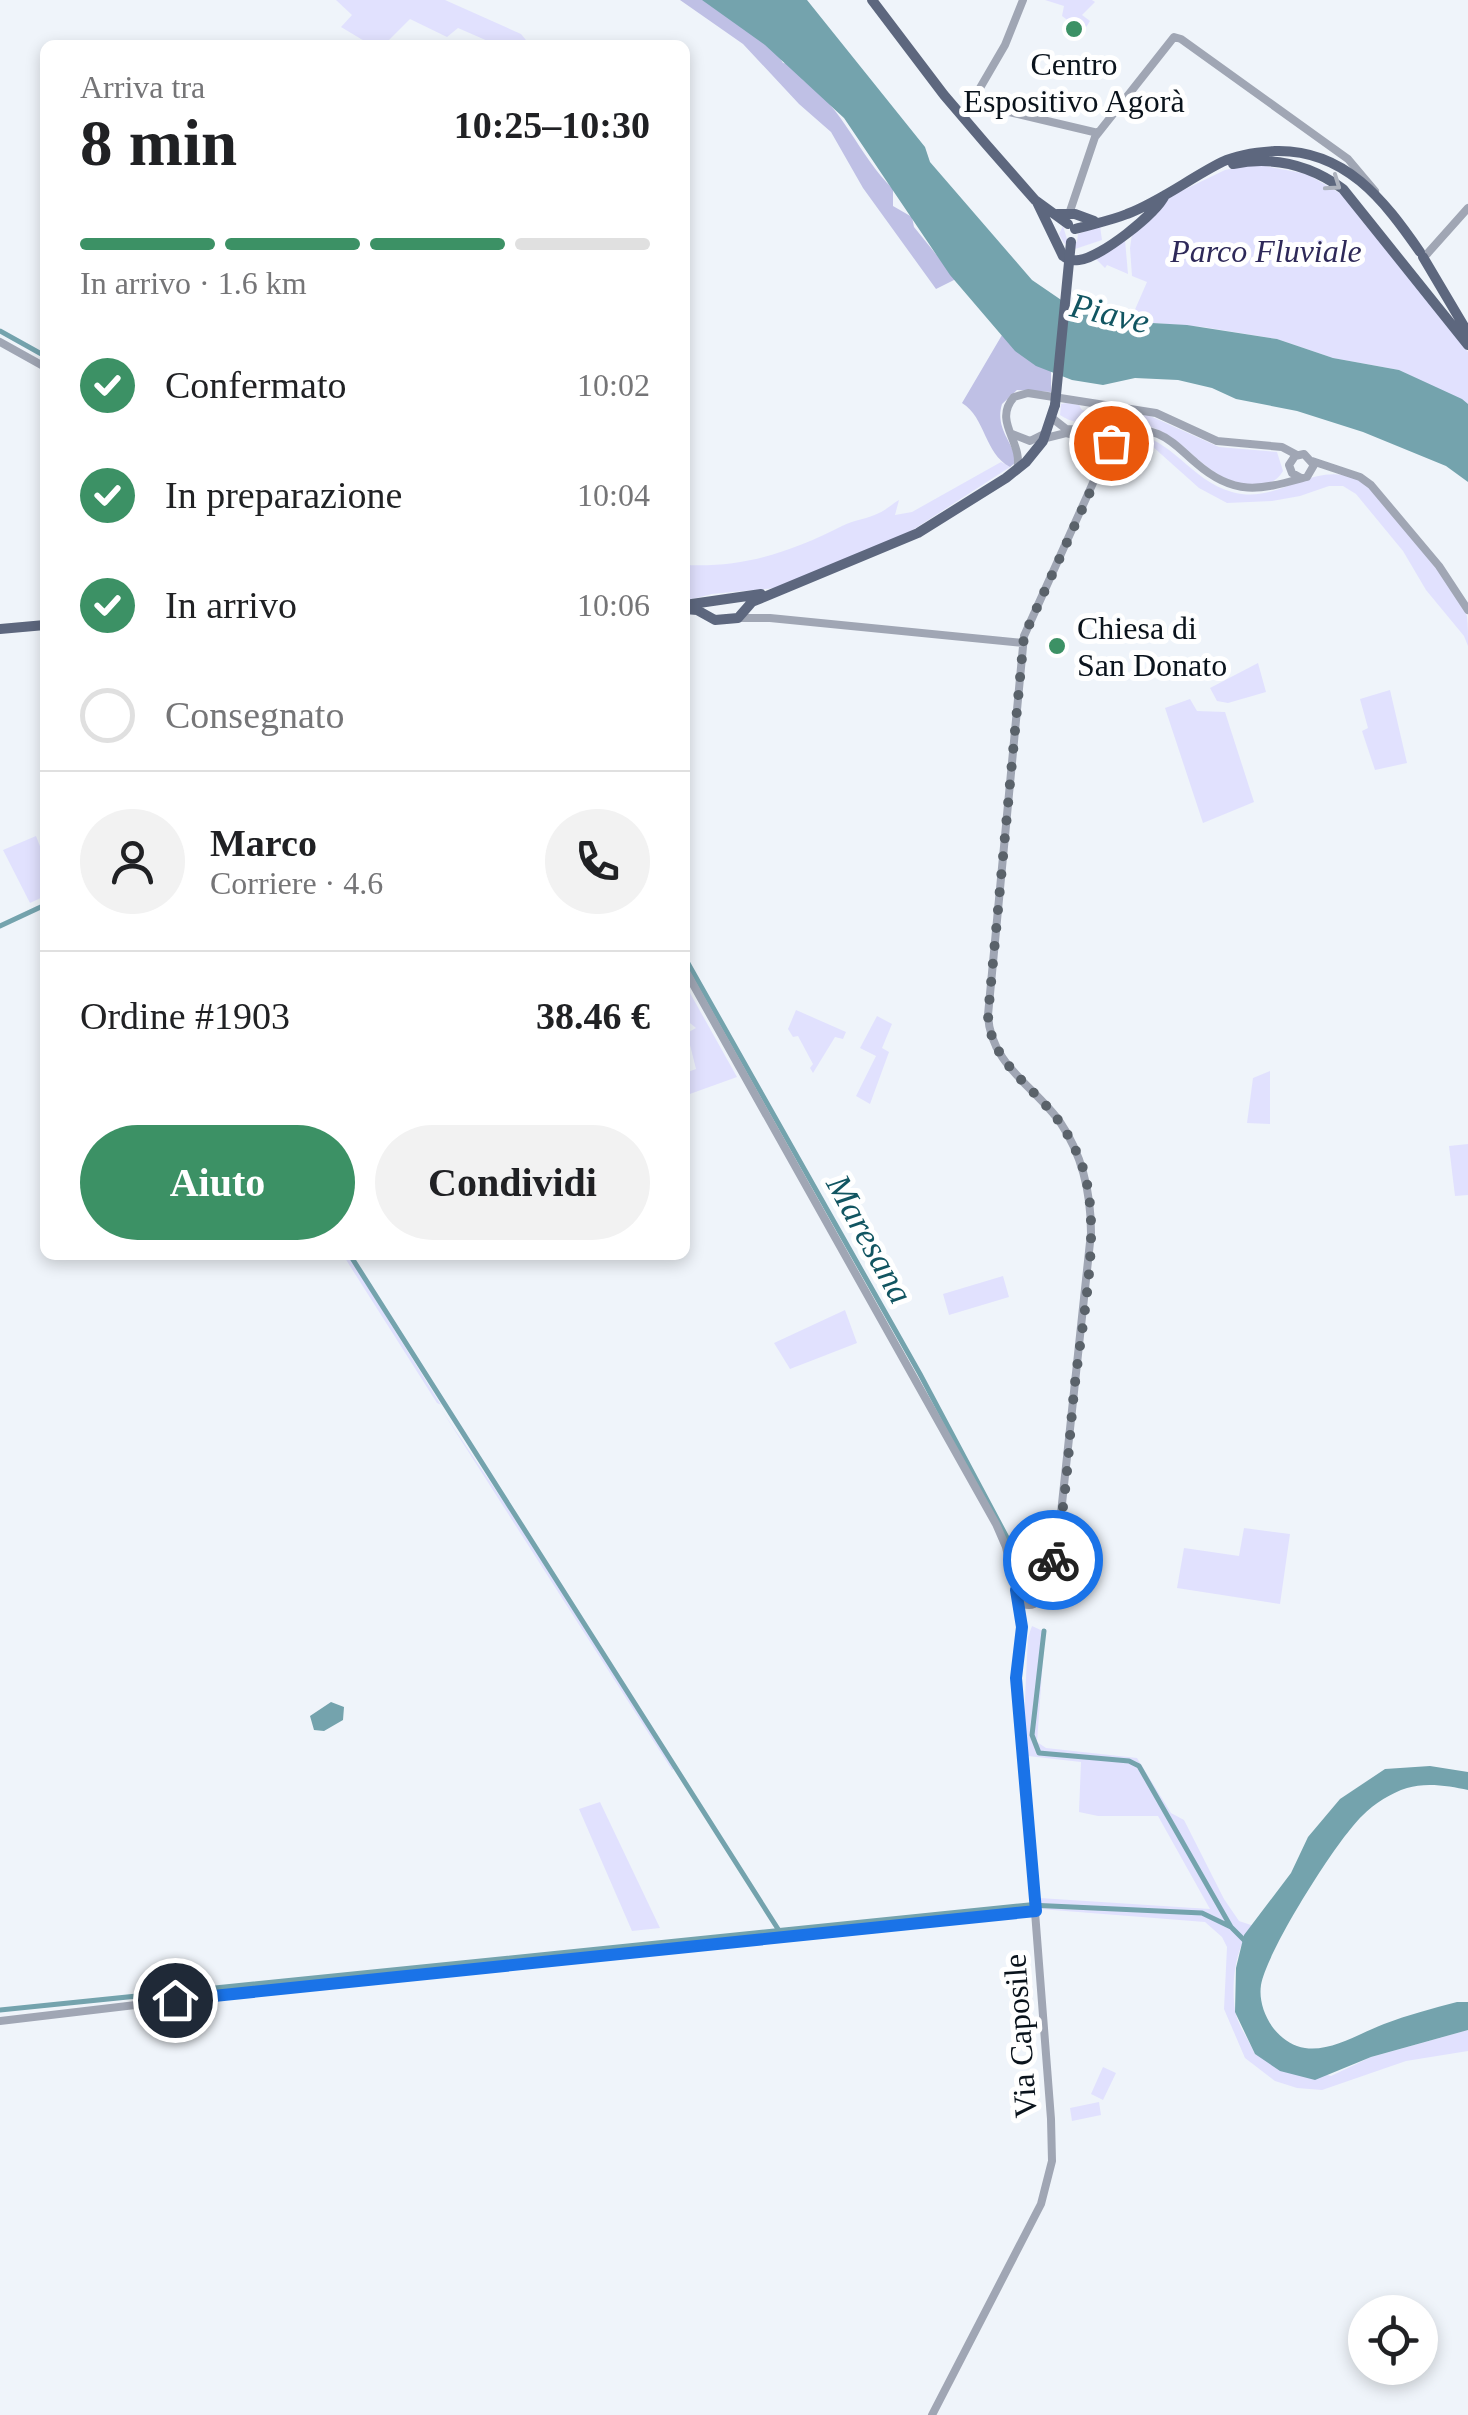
<!DOCTYPE html>
<html lang="it">
<meta charset="utf-8">
<style>
:root{--surface:#fff;--page:#f2f2f2;--text:#202124;--muted:#757577;--line:#e0e0e0;--accent:#3c9165}
body{margin:0;font-family:"Times New Roman",serif;background:var(--page);color:var(--text);height:100vh;display:flex;flex-direction:column;font-size:38px;white-space:nowrap}
*{box-sizing:border-box;margin:0}
p{font-size:32px;color:var(--muted)}
.icon{flex:none;width:55px;height:55px;fill:none;stroke:currentColor;stroke-width:2;stroke-linecap:round;stroke-linejoin:round}
.map{position:relative;flex:1;overflow:hidden}
.sheet{position:absolute;left:40px;top:40px;width:650px;height:1220px;display:flex;flex-direction:column;background:var(--surface);border-radius:15px;box-shadow:0 5px 15px #0003}
.sheet>*{flex:none}
.controls{position:absolute;left:1348px;top:2295px;display:grid;gap:20px}
.controls a{display:grid;place-items:center;width:90px;height:90px;border-radius:50%;background:var(--surface);box-shadow:0 5px 15px #0003;font-size:50px}
.pin{position:absolute;display:grid;place-items:center;width:85px;height:85px;color:#fff;margin:-42px;border:5px solid #fff;border-radius:50%;box-shadow:0 2px 10px #0007}
.courier{position:absolute;display:grid;place-items:center;width:100px;height:100px;margin:-50px;border:8px solid #1a73e8;border-radius:50%;background:#fff;color:#222;box-shadow:0 2px 12px #0007}
.head em{font-style:normal;font-weight:700}
.head div{display:flex;flex-direction:column-reverse}
.head{display:flex;align-items:center;justify-content:space-between;height:170px;padding:0 40px}
h1{font-size:65px;font-weight:700;line-height:75px}
.bar{display:grid;grid-template-columns:repeat(4,1fr);gap:15px 10px;align-content:center;height:120px;padding:0 40px}
.bar i{height:12px;border-radius:8px;background:var(--line)}
.bar .active{background:var(--accent)}
.bar p{grid-column:span 4}
.line{display:flex;align-items:center;gap:25px;padding:0 40px;border-top:2px solid var(--line)}
.line div{flex:1}
.round{display:grid;place-items:center;flex:none;width:105px;height:105px;border-radius:52px;background:var(--page)}
ol{padding:0 40px;list-style:none}
li{display:flex;align-items:center;gap:30px;height:110px}
li p{margin-inline-start:auto}
li .icon{padding:10px;border-radius:50%;background:var(--accent);color:#fff;stroke-width:4}
li:last-child{color:var(--muted)}
li i{width:55px;height:55px;border:5px solid var(--line);border-radius:50%}
.primary-button{display:flex;gap:20px;margin-top:auto;padding:20px 40px}
.primary-button a{flex:1;height:115px;border-radius:60px;background:var(--accent);color:#fff;font-size:40px;font-weight:700;line-height:115px;text-align:center}
.primary-button a+a{background:var(--page);color:var(--text)}
.map>svg:first-child{display:block}
.green{fill:#e1e1fe}
.forest{fill:#bfc0e5}
.water{fill:#74a3ad}
.lines{fill:none;stroke-linecap:round;stroke-linejoin:round}
.canal{stroke:#74a3ad;stroke-width:5}
.minor{stroke:#a0a6b4;stroke-width:8}
.major{stroke:#5d677e;stroke-width:10}
.major-bridge{stroke:#5d677e;stroke-width:10}
.oneway{stroke:#aeb3be}
.done{stroke:#5a626a;stroke-width:10;stroke-dasharray:0 18}
.route{stroke:#1a73e8;stroke-width:12}
.poi-dot{fill:#3c9165;stroke:#fff;stroke-width:4}
.labels{text-anchor:middle;stroke-width:10;stroke-linejoin:round;paint-order:stroke}
.poi-label{font-size:32px;fill:#0a131c;stroke:#fff}
.park-label{font-size:32px;font-style:italic;fill:#2e2959;stroke:#fff}
.street-label{font-size:32px;fill:#0a131c;stroke:#fff}
.water-label{font-size:35px;font-style:italic;fill:#115561;stroke:#fff}
</style>
<div class="map">
<svg width="1468" height="2415" viewBox="0 0 1468 2415">
<rect width="100%" height="100%" fill="#eff4fa"/>
<!-- green -->
<path class="green" d="M336 0H445L521 34 530 45H497L458 28 447 37 410 19 384 45H371L341 27 352 15Z
M1045 0H1092L1095 2 1082 15 1090 21 1083 32 1062 16 1064 6Z
M1255 164 1307 174 1343 195 1468 352V404L1399 370 1333 358 1277 339 1203 327 1130 321 1147 282 1132 276 1130 248 1132 234 1157 214 1167 198 1225 170Z
M1063 226 1067 239 1077 242 1078 234 1100 226 1102 240 1075 249 1064 243 1059 234Z
M1125 240 1128 274 1107 265 1105 268 1095 258Z
M1066 403 1079 405 1082 410 1099 413 1112 410 1148 415 1219 447 1277 452 1283 471C1276 483 1264 487 1250 485 1202 479 1190 440 1151 427 1123 418 1084 432 1060 415L1061 404Z
M1128 432C1172 437 1191 481 1232 492 1275 504 1303 469 1343 475 1353 476 1362 481 1370 488 1391 506 1460 591 1467 616 1468 625 1468 637 1468 646L1464 636 1426 590 1403 551 1356 494 1343 486H1329L1300 496 1272 501 1227 503 1199 488 1152 446 1118 441Z
M1001 462 1010 467 905 535 775 588 712 594 685 601V565C743 568 791 552 842 526 854 520 867 519 879 513 886 510 892 504 899 500L895 515 912 512Z
M1258 663 1266 692 1228 703 1217 701 1210 688Z
M1390 690 1407 763 1375 770 1362 731 1368 728 1360 699Z
M1190 699 1197 711 1225 712 1254 802 1203 823 1165 708Z
M36 836 45 859V896L30 903 3 850Z
M685 984 737 1077 687 1095 685 1073 696 1069 687 1033 696 1028 685 1019Z
M796 1010 846 1032 843 1039 835 1037 813 1073 810 1068 813 1064 798 1036 793 1037 788 1029Z
M877 1016 892 1024 882 1048 889 1052 870 1104 856 1096 876 1056 860 1048Z
M1270 1071V1124L1247 1123 1253 1078Z
M1468 1144V1195L1455 1196 1449 1146Z
M343 1255H348L441 1405 437 1403Z
M1003 1276 1009 1297 949 1315 943 1294Z
M845 1310 857 1343 790 1369 774 1343Z
M441 1409 528 1538 674 1769 672 1770Z
M1244 1528 1290 1534 1280 1604 1177 1588 1184 1548 1239 1556Z
M1032 1626 1045 1632 1037 1742 1046 1748 1137 1758 1171 1813 1184 1820 1224 1899 1239 1921 1254 1926C1235 1944 1231 1984 1235 2010 1237 2024 1249 2040 1255 2054L1331 2076 1371 2057 1468 2030V2051L1406 2061 1322 2090 1297 2088 1275 2081 1245 2058 1224 2009 1227 1947 1222 1937 1205 1922 1040 1909 1039 1898 1210 1909 1158 1816H1098L1079 1812 1081 1762 1028 1756 1024 1719 1028 1637Z
M600 1802 660 1928 632 1931 579 1809Z
M1103 2067 1116 2073 1103 2100 1091 2094Z
M1099 2102 1101 2115 1072 2121 1070 2108Z"/>
<!-- forest -->
<path class="forest" d="M680 0H713L777 53 783 63 797 65 803 80C844 108 858 155 893 189V206L912 217 914 227 956 279 936 289 863 188 831 132 799 104 743 44Z
M1002 335 1051 369V392L1017 390 1002 404C995 427 1011 440 1017 461L1010 467C984 453 986 418 962 403Z"/>
<!-- water -->
<path class="water" d="M702 0H807L925 147 930 162 1032 280 1070 306 1100 320 1187 325 1277 339 1333 358 1399 370 1462 399 1468 404V482L1446 466 1363 432 1297 411 1236 399 1212 388 1178 380 1135 378 1103 385 1072 380 1036 366 1015 351 950 275 844 118 765 45Z
M331 1702 344 1707 343 1720 324 1731 314 1730 310 1716Z
M1430 1766 1468 1772V1790C1450 1786 1426 1782 1407 1788 1391 1793 1375 1803 1362 1816 1336 1841 1267 1951 1261 1985 1257 2011 1277 2044 1305 2048 1331 2052 1360 2033 1384 2024 1408 2015 1433 2008 1457 2002H1468V2030L1371 2057 1315 2080 1280 2071 1255 2054 1235 2012 1236 1968 1244 1935 1291 1873 1308 1837 1340 1799 1385 1769Z"/>
<g class="lines">
<!-- canal -->
<path class="canal" d="M0 331 45 356
M0 926 45 905
M685 958 920 1374 1011 1545
M350 1255 778 1929
M1044 1631 1032 1735 1039 1753 1129 1761 1139 1766 1231 1927
M0 2010 1029 1905 1202 1913 1231 1927 1245 1941"/>
<!-- minor -->
<path class="minor" d="M1023 0 1005 45 973 100 1005 111 1098 133
M1069 214 1095 137 1174 37 1181 39 1348 159 1375 191
M1427 254 1468 208
M0 342 45 367
M1052 418 1066 429 1101 431
M1110 430 1113 441 1102 444 1098 435 1104 429C1125 431 1135 425 1158 434 1173 440 1184 453 1196 463 1236 498 1262 489 1307 477L1314 465 1304 454 1295 456 1289 465 1292 473 1301 478
M1012 434 1030 441 1044 434
M1046 438 1066 433 1099 441
M1312 461 1360 477 1371 485 1439 566 1468 610
M1017 470C1024 442 992 422 1014 397L1028 393 1156 413 1217 441 1282 447 1297 455
M739 618H770L1023 643
M685 970 996 1524 1006 1547 1016 1591
M1016 1592a13 13 0 1 1 26 0a13 13 0 1 1-26 0Z
M1042 1589 1052 1567 1061 1513 1091 1233C1091 1193 1083 1156 1060 1122 1034 1086 990 1064 988 1015L1024 636 1111 443
M0 2021 280 1988 1036 1911
M932 2415 1041 2204 1052 2161 1051 2119 1017 1679 1021 1627 1018 1598"/>
<!-- major -->
<path class="major" d="M872 0 944 95 985 143 1035 200 1068 224
M1233 164C1273 156 1310 165 1343 189L1468 345
M1037 202 1063 256C1070 260 1071 261 1079 260 1100 258 1156 214 1165 195
M1057 214H1075L1094 221
M1075 229C1092 224 1110 221 1127 214 1161 201 1190 178 1222 162 1239 154 1257 152 1275 151 1345 149 1384 200 1420 252
M1423 257 1468 333
M685 605 761 594
M685 609 697 610 715 620 738 618 752 602 918 533 1006 478 1026 462 1043 441 1055 405
M0 629 45 625"/>
<!-- major-bridge -->
<path class="major-bridge" d="M1055 405 1071 242"/>
</g>
<!-- one-way arrows -->
<defs><path id="oneway-chevron" d="M-2-3.5L2.5 0L-2 3.5" fill="none" stroke-width="1.6" stroke-linecap="round" stroke-linejoin="round" transform="scale(2.5)"/></defs>
<use class="oneway" href="#oneway-chevron" transform="translate(1334 184) rotate(35)"/>
<g class="lines">
<!-- done -->
<path class="done" d="M1053 1560C1066 1509 1068 1454 1073 1402 1079 1332 1106 1224 1080 1160 1074 1146 1067 1132 1058 1120 1032 1085 990 1062 988 1015L1024 636 1102 466V444L1111 443"/>
<!-- route -->
<path class="route" d="M175 2000 1036 1911 1016 1678 1022 1627 1016 1590C1023 1576 1040 1579 1053 1560"/>
</g>
<!-- markers -->
<g class="poi-dot">
<circle cx="1074" cy="29" r="10"/>
<circle cx="1057" cy="646" r="10"/>
</g>
<g class="labels">
<!-- poi labels -->
<g class="poi-label">
<text x="1074" y="75">Centro<tspan x="1074" dy="37">Espositivo Agorà</tspan></text>
<text x="1077" y="639" text-anchor="start">Chiesa di<tspan x="1077" dy="37">San Donato</tspan></text>
</g>
<!-- park labels -->
<g class="park-label">
<text x="1266" y="262">Parco Fluviale</text>
</g>
<!-- street labels -->
<g class="street-label">
<text transform="translate(1020 2036) rotate(-94)" y="11">Via Caposile</text>
</g>
<!-- water labels -->
<g class="water-label">
<text transform="translate(1110 313) rotate(13)" y="12">Piave</text>
<text transform="translate(870 1239) rotate(61)" y="12">Maresana</text>
</g>
</g>
</svg>
<div class="controls">
<a><svg class="icon" aria-label="locate" viewBox="0 0 24 24"><circle cx="12" cy="12" r="6"/><path d="M12 2v4M12 18v4M2 12h4M18 12h4"/></svg></a>
</div>
<div class="pin" style="left:1111px;top:443px;background:#ea580c"><svg class="icon" aria-label="bag" viewBox="0 0 24 24"><path d="M5 8h14l-1 12H6zM9 8a3 3 0 0 1 6 0"/></svg></div>
<div class="pin" style="left:175px;top:2000px;background:#1f2937"><svg class="icon" aria-label="home" viewBox="0 0 24 24"><path d="M3 11l9-7 9 7M6 9v11h12V9"/></svg></div>
<div class="courier" style="left:1053px;top:1560px"><svg class="icon" aria-label="bike" viewBox="0 0 24 24"><circle cx="6" cy="16" r="4"/><circle cx="18" cy="16" r="4"/><path d="M6 16l4-8h5l3 8M10 8l3 8H6M13 5h3"/></svg></div>
<section class="sheet">
<div class="head"><div><h1>8 min</h1><p>Arriva tra</p></div><em>10:25–10:30</em></div>
<div class="bar"><i class="active"></i><i class="active"></i><i class="active"></i><i></i><p>In arrivo · 1.6 km</p></div>
<ol>
<li><svg class="icon" aria-label="check" viewBox="0 0 24 24"><path d="M5 12l5 5 9-10"/></svg>Confermato<p>10:02</p></li>
<li><svg class="icon" aria-label="check" viewBox="0 0 24 24"><path d="M5 12l5 5 9-10"/></svg>In preparazione<p>10:04</p></li>
<li><svg class="icon" aria-label="check" viewBox="0 0 24 24"><path d="M5 12l5 5 9-10"/></svg>In arrivo<p>10:06</p></li>
<li><i></i>Consegnato</li>
</ol>
<div class="line" style="height:180px"><a class="round"><svg class="icon" aria-label="person" viewBox="0 0 24 24"><circle cx="12" cy="8" r="4"/><path d="M4 21q1-7 8-7t8 7"/></svg></a><div><b>Marco</b><p>Corriere · 4.6</p></div><a class="round"><svg class="icon" aria-label="phone" viewBox="0 0 24 24"><path d="M5 4h4l2 5-3 2q2 4 5 5l2-3 5 2v4C11 20 4 13 5 4z"/></svg></a></div>
<div class="line" style="height:130px"><div>Ordine #1903</div><b>38.46 €</b></div>
<div class="primary-button"><a>Aiuto</a><a>Condividi</a></div>
</section>
</div>
